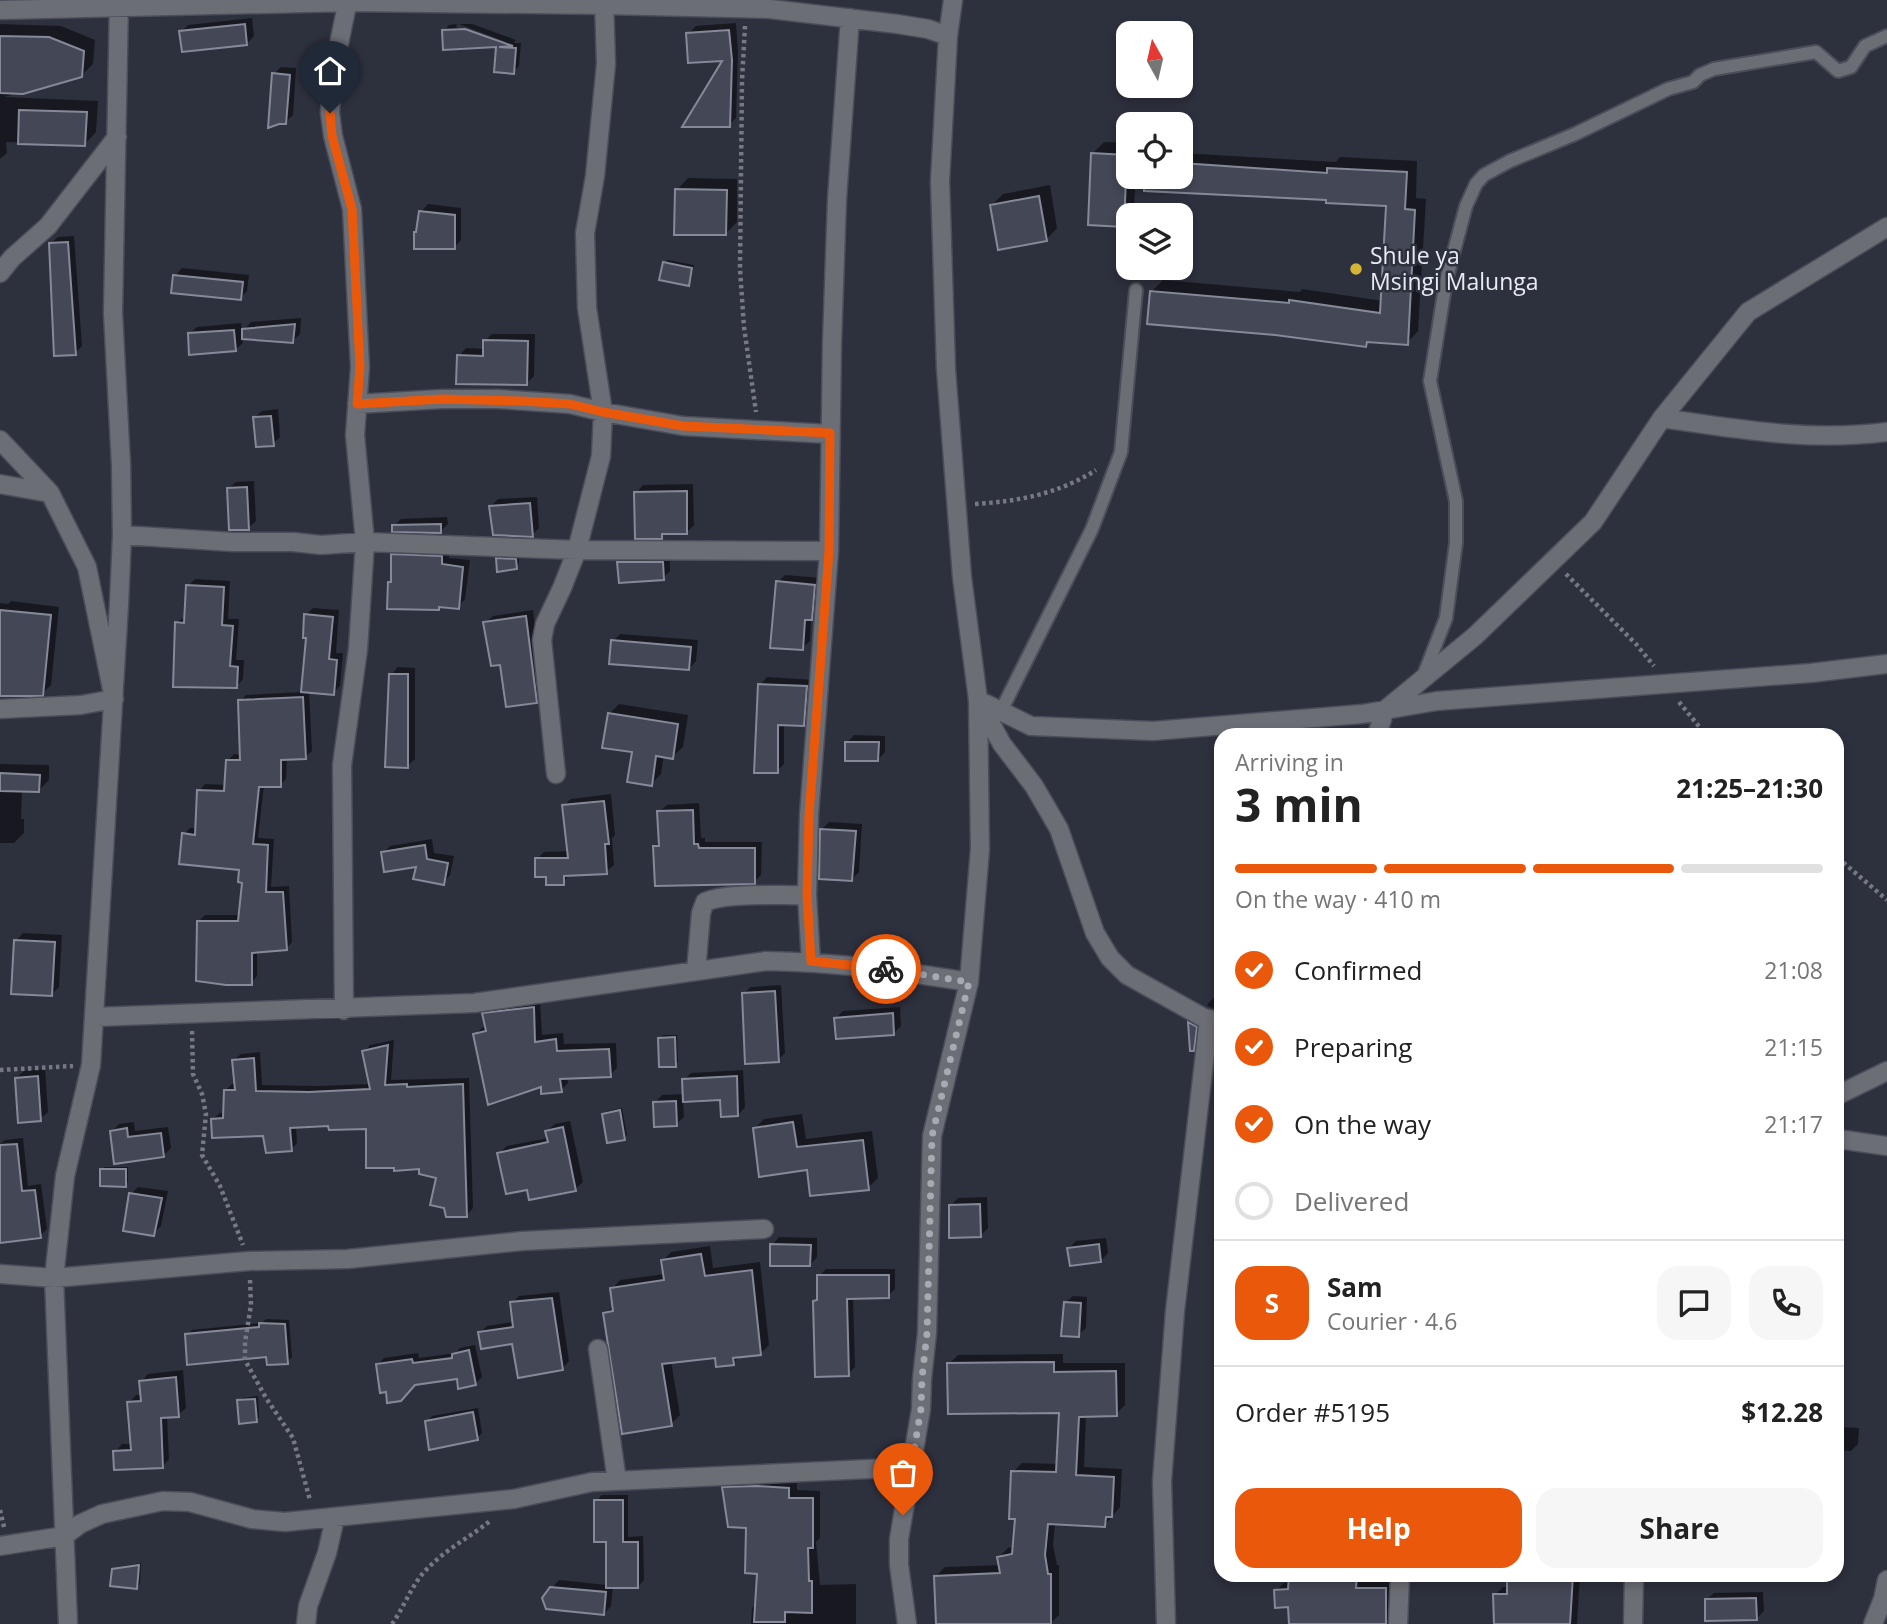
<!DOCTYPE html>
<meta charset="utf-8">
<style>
:root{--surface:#fff;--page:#f6f6f6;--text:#222;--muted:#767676;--line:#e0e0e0;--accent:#ea580c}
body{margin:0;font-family:"Open Sans",sans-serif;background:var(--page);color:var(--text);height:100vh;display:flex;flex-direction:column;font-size:26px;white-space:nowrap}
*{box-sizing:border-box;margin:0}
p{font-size:23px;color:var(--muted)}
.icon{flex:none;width:38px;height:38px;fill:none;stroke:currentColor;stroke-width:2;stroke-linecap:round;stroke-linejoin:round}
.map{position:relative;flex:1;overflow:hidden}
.sheet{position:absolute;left:1214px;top:728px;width:630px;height:854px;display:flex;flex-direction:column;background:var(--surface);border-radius:21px;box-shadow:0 4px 10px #0003}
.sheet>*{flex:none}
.needle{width:46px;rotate:352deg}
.tools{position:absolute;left:1116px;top:21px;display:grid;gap:14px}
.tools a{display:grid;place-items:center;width:77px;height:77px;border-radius:14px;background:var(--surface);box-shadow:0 4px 10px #0003;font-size:35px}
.pin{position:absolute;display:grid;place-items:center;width:60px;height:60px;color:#fff;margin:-72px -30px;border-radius:50% 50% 50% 0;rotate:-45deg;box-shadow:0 0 7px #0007}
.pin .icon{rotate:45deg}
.courier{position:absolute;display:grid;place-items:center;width:70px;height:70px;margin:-35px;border:5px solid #ea580c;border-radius:50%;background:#fff;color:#222;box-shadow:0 2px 9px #0007}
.overview em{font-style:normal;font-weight:700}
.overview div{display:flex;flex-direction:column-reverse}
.overview{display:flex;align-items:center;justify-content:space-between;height:119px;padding:0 21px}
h1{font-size:46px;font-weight:700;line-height:52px}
.bar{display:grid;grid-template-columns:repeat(4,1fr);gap:10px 7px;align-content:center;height:84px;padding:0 21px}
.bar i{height:9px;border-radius:5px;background:var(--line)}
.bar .current{background:var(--accent)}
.bar p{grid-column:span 4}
.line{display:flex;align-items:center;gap:18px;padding:0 21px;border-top:2px solid var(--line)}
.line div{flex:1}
.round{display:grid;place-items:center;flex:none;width:74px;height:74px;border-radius:21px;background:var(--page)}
ol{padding:0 21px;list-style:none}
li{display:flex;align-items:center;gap:21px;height:77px}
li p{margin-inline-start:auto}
li .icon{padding:7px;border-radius:50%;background:var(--accent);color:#fff;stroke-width:4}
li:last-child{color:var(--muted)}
li i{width:38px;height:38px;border:4px solid var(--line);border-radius:50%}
.button{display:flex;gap:14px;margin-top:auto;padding:14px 21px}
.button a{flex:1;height:80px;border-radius:21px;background:var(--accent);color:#fff;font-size:28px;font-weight:700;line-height:80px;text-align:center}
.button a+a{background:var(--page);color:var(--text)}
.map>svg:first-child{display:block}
.shadow{fill:#0007}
.building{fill:#444755;stroke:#858999;stroke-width:2}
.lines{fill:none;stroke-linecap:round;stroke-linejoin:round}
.service-casing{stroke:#4b4e5a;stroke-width:16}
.minor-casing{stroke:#4b4e5a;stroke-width:21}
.path{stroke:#767883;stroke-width:4.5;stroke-dasharray:3.5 3.5;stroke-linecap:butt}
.service{stroke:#6c6e75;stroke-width:12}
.minor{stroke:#6c6e75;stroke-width:18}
.done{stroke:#a7aab3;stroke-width:7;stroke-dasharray:0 12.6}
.route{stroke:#ea580c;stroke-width:9}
.poi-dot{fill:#d5b535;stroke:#2d303d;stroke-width:2.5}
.labels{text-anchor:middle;stroke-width:5;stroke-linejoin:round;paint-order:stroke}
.poi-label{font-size:23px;fill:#e9ebf3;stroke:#2d303d;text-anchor:start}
</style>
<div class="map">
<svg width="1887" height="1624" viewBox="0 0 1887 1624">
<rect width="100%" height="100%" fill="#2d303d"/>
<!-- shadow -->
<path class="shadow" d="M252 18 254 36 247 44 181 32 188 25Z
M736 23 738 52 736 118 729 125 725 59 688 34 696 26Z
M0 24 61 26 95 40 93 64 81 76 4 97 98 101 96 132 85 144 6 142 7 153 0 159Z
M457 24 456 27 497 42H506L459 24H472L516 40 514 43H521L519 66 513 72 496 71 498 45 444 31 449 25Z
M281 67 296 68 293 115 286 122 274 74Z
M1104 142 1129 143V177H1181V153L1336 162 1340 157 1417 161 1416 198 1426 199 1418 331 1407 343 1370 341 1366 345 1152 291 1163 280 1300 292 1302 289 1383 301 1388 204 1328 198 1135 189 1134 214 1129 215V219L1123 225 1092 154Z
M688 178 737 179V222L725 234 677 190Z
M1050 185 1057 228 1046 240 992 205 1003 194Z
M428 204 461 208V240L454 248 421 212Z
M74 236 82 346 75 353 50 244 58 237Z
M668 260 694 265 691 281 688 284 665 263Z
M182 268 249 275 247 291 240 298 175 276Z
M301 318 300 334 293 341 242 337 243 343 235 350 189 334 197 327 241 323 242 332 251 322Z
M492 334H535L534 376 526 384 459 356 466 348 485 349V341Z
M278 409 280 437 273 444 254 418 262 411Z
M254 481 256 521 248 528 228 489 236 482Z
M693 484 694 525 687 532H666L661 537 636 493 643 485Z
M537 497 539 528 532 535 491 506 498 499Z
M447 517 448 524 440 532 394 526 401 519Z
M400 548 449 550V558L470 560 465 599 458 607 441 605 438 608 390 582 393 579V555Z
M626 555H670V571L663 578 619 562Z
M500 556 519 557V564L516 567 497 559Z
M785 575 821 578 819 611 811 619 810 641 802 648 778 582Z
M195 579 230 581 228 619H239L236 660H244L243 679 237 686 176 623 186 616 188 586Z
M11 601 59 607 51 685 42 694H0V603L8 604Z
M313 608 339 610 336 653H343L340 686 333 693 309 691 312 751 305 757 287 758 286 779 280 785H264L258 838 274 839 271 887 289 886 292 942 286 949 257 950V976L251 983 198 922 205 915H240L244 881 241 868 184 834 190 828H197L199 791 205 784 226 785 227 761 234 754 242 755 240 701 246 695 303 692 308 636 306 615Z
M533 610 544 694 536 701 501 663 485 623 493 616Z
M620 634 698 640 696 661 689 669 613 641Z
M398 667 415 668V759L407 766 391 675Z
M767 677 814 680 811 717 804 725 784 724V764L777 771H755L760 685Z
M619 704 688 715 683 747 672 757 664 755 661 774 651 784 634 751 609 714Z
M854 735 885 736V752L878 760 847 743Z
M0 764 49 765V780L39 790H22L21 819H24V833L14 843H0Z
M611 794 615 835 612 838 614 865 606 872 570 874 563 883 548 875 537 859 544 852 569 851 563 806 571 799Z
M699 803 701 838H705V842H762L761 875 754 882 655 847 660 841 659 812 667 805Z
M829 822 862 824 859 872 852 879 822 829Z
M432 839 434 853 454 856 450 875 443 883 418 865 383 853 390 846Z
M23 933 62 935 59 987 52 994 16 941Z
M781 985 785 1053 778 1060 743 994 751 987Z
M1217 994H1222V1013L1207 1005Z
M540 1001 542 1035 563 1033 564 1044 616 1043 617 1068 610 1075 567 1077 568 1083 561 1090 542 1085 475 1035 482 1028 487 1026 484 1014 491 1007Z
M900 1007 901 1026 894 1033 836 1018 843 1011Z
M1201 1012 1205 1038 1191 1049 1190 1023Z
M663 1035H677L678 1062 675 1065 659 1039Z
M394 1040 391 1080 469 1078 473 1208 467 1215 438 1177 421 1167 368 1127 330 1124 296 1126 297 1143 291 1150 264 1134 213 1119 220 1113H225V1091L232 1084H236L234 1060 241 1054 260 1052 262 1085 317 1086 371 1084 364 1052 370 1045Z
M45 1069 48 1112 40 1119 16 1078 24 1071Z
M743 1070 745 1107 738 1115 722 1098 683 1100 684 1117 676 1124 655 1103 662 1095 685 1094 684 1080 691 1073Z
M622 1108 627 1135 624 1139 604 1114 607 1111Z
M802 1114 806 1139 872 1131 878 1178 868 1188 809 1169 755 1128 764 1119Z
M570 1121 583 1182 575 1189 528 1188 499 1154 507 1146 549 1138 547 1131 555 1124Z
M134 1122 135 1131 168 1127 171 1148 163 1156 112 1131 119 1124Z
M23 1138 28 1186 41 1184 47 1229 40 1236 0 1241V1144L5 1140Z
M105 1167H128V1182L125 1185 102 1170Z
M138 1187 168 1191 161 1226 153 1234 131 1194Z
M987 1197 988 1228 981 1235 951 1205 958 1198Z
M779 1237 817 1238V1257L810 1265 772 1245Z
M1106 1238 1108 1253 1101 1261 1069 1248 1076 1241Z
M710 1246 713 1268 760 1262 769 1345 760 1354 741 1356 733 1363 716 1356 671 1361 680 1415 671 1424 605 1314 614 1305 612 1289 620 1280 665 1274 663 1261 671 1252Z
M826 1269H895V1289L888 1296 853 1297 855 1367 848 1374 814 1302 819 1297V1276Z
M559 1292 569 1361 563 1368 513 1342 480 1333 487 1326 514 1322 512 1303 519 1296Z
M1073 1296 1087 1297 1086 1328 1078 1335 1065 1303Z
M266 1319 289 1320 292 1357 287 1362 268 1355 187 1335 192 1330 262 1323Z
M475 1345 482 1377 475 1384 458 1377 378 1365 384 1358 418 1353 419 1358 456 1353 460 1348Z
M1063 1354V1363H1125V1405L1116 1414 1086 1415 1084 1467 1122 1469 1120 1507 1104 1526 1055 1523 1053 1545 1057 1565H1059V1615L1050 1624H938L936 1576 945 1567 1001 1565 999 1557 1008 1548 1014 1547 1017 1517 1013 1472 1022 1463 1059 1464 1061 1411 949 1364 958 1355Z
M183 1370 186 1408 178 1415 167 1416 169 1459 162 1467 115 1452 122 1444H132L129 1403 136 1395H142L141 1382 148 1374Z
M258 1396 259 1418 256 1421 239 1401 242 1398Z
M478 1408 482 1433 477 1438 427 1422 432 1416Z
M1838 1427 1859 1428 1858 1444 1851 1451 1838 1450Z
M732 1480H797V1490L820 1491V1538L816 1542 820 1585 856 1584V1624H751L752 1608 757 1603 759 1572 748 1526 724 1488Z
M602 1495H628V1537L643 1536 644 1580 638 1587H613L611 1606 604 1614 552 1588 559 1580 607 1585 608 1540 596 1501Z
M141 1563 140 1584 137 1587 113 1570 117 1567Z
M1290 1575H1364L1363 1581H1394V1624H1290V1605L1276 1591 1284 1583 1290 1582Z
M1509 1575H1580L1577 1624H1495V1595L1503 1587H1509Z
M1763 1592 1764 1611 1757 1618 1706 1600 1714 1593Z"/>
<!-- building -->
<path class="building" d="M245 24 247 45 182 52 179 31Z
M465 29 513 46 499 47 516 48 514 74 494 72 496 47 443 50 442 30Z
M729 30 732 60 730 127H682L722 61 688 63 686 33Z
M0 36 49 37 84 51 82 77 23 94 0 93Z
M272 73 290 75 286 124H279L268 128Z
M19 110 87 112 85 146 18 144Z
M1091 153 1127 155 1124 227 1088 225Z
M1181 163 1327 173V168L1407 172 1405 209 1415 210 1408 345 1367 342 1366 347 1275 335 1147 324 1150 291 1289 303V300L1380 313 1386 206 1326 203V200L1144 191V177H1181Z
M675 189 727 190 726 235H674Z
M1039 196 1047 241 998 250 990 205Z
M419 211 455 215V249H414V232H416Z
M68 242 76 355 54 356 49 243Z
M663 262 692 268 689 286 659 280Z
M173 275 243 282 241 300 171 293Z
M295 324 293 343 242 339V329Z
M234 330 236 351 189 355 188 333Z
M483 340 528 341 527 385 456 384 457 355 483 356Z
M271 416 274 446 256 447 253 417Z
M247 487 249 530H229L227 488Z
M687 491V534H662V539H635L634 492Z
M530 503 533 537 493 535 489 506Z
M441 524V533L392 532V525Z
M391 554 442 556V564L463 567 459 609 439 607V610L387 609 388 582H391Z
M496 558 516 559 517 569 497 572Z
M617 562H663L664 580 619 583Z
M776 581 815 585 812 620H805L803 650 770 648Z
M186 585 224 587 222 625 233 626 230 666 238 667 237 688 173 687 175 622 184 623Z
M0 610 51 615 43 696H0Z
M304 614 333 617 329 659 337 660 334 695 301 692 306 638H303Z
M526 616 537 703 506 707 500 665 491 666 483 622Z
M611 640 691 647 689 670 609 664Z
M389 674H408V768L385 767Z
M758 684 807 686 804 726 778 725V773H754Z
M303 697 306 759 281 760V787H259L253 844 268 845 266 892H283L287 950 252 953V985H226L196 981 197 921H238L242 883 238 882 239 870 179 864 182 833 195 835 197 790 224 791 226 760H240L238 700Z
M608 713 678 724 673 759 656 756 652 786 627 782 632 752 602 748Z
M845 742H879L878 761H845Z
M0 773 40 775 39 792 0 791Z
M604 801 609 844H605L607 874 564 876V885H546V877H535V858H568L562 805Z
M693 810 694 844H698L699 848H755V884L655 886 653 846H659L657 811Z
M820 829 856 831 852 881 819 879Z
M425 845 427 859 448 863 444 885 413 879 416 867 384 872 381 852Z
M14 940 55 942 52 996 11 994Z
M775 991 779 1062 745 1064 742 993Z
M534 1007 535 1042 556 1039 557 1051 609 1049 611 1077 560 1079 562 1092 541 1094V1087L488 1105 473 1034 486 1031 482 1013Z
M893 1013 894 1035 836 1039 834 1018Z
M1188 1022 1197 1027 1194 1051H1190Z
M675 1037 676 1067H659L658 1038Z
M388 1045 385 1085 407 1084V1087L463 1084 467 1217H446L444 1208 430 1205 436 1178 419 1174V1169L394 1171V1168H366V1129L329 1130 328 1126 290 1128 292 1151 266 1153 263 1136 212 1138 211 1119 223 1118 224 1090H235L232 1060 254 1058 256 1091 309 1092 370 1089 362 1051Z
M38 1076 41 1121 18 1123 15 1078Z
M737 1076 738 1116 721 1117 720 1100 683 1102 682 1079Z
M676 1101 677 1126 654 1127 653 1102Z
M620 1110 625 1140 607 1143 602 1114Z
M793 1122 797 1147 863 1140 869 1190 810 1196 807 1170 759 1177 753 1128Z
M563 1127 576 1191 529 1200 527 1190 506 1194 497 1153 548 1142 545 1131Z
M127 1128 128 1137 161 1133 164 1157 114 1164 110 1131Z
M17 1144 22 1191 35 1190 41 1238 0 1243V1145Z
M100 1169H126V1187L100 1186Z
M129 1193 162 1198 154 1236 123 1231Z
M980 1204 981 1237 949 1238V1205Z
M770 1244 811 1245 810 1266H770Z
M1099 1244 1101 1262 1070 1266 1067 1248Z
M701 1254 705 1276 752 1270 761 1355 733 1358 734 1365 716 1367 715 1358 662 1364 672 1426 622 1434 603 1313 613 1311 610 1288 664 1280 661 1260Z
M817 1275H889V1298L847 1299 849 1376 815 1377 813 1301 817 1300Z
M552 1298 563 1370 518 1378 512 1344 481 1349 478 1332 513 1327 510 1302Z
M1064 1302 1081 1303 1079 1337 1061 1336Z
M259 1323 285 1324 288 1364 267 1365 266 1357 187 1365 185 1334 259 1327Z
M469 1350 476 1385 458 1389 457 1379 415 1385 401 1401 387 1403 386 1392 380 1393 376 1364 412 1359 413 1363 452 1358V1354Z
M1054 1362V1372L1116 1371 1117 1416 1079 1417 1076 1475 1114 1477 1112 1517H1106L1105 1527 1048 1524 1045 1555 1048 1574H1051V1624H936L934 1576 1000 1573 997 1557 1012 1554 1015 1519H1009L1011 1471 1056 1472 1059 1413 948 1414 947 1363Z
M176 1377 179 1417 161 1418 163 1468 114 1470 113 1451 131 1450 127 1402 141 1401 139 1381Z
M255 1399 257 1422 239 1424 237 1400Z
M473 1412 478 1440 429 1450 425 1421Z
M758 1486 789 1488V1498H813V1548H808L809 1581H812V1613L785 1612V1622H754L757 1574 745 1573 746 1528 728 1527 722 1487Z
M594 1500H623V1542H638V1588H606V1542H594Z
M139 1565 137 1589 110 1586 112 1569Z
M1289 1575H1357L1356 1588H1386V1624H1289L1288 1607 1275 1608 1274 1590 1288 1589Z
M1507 1575H1573L1570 1624H1494L1493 1594H1507Z
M550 1587 606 1592 604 1615 546 1609 542 1598Z
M1756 1598 1757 1620 1705 1621V1599Z"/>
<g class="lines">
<!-- service casing -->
<g class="service-casing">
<path id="service" d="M1423 677 1446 618 1456 543V501L1430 381 1446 281 1466 206 1476 184 1484 175 1510 161 1575 134 1668 89 1693 82 1700 75 1714 69 1816 52 1838 71 1851 67 1865 46 1887 36
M1000 713 1092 529 1121 452 1136 290"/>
</g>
<!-- minor casing -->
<g class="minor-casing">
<path id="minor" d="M0 10 348 2 605 5 770 9 897 24 928 29 948 36
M0 273 12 258 48 226 117 137
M357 404 442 399H498L570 404 603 412 683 426 830 434
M1662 418C1737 429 1811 442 1887 432
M0 440 50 493 87 567 114 699 81 705 0 709
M0 484 50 493
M122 535 233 542H293L321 545 365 542 577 550 829 551
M978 700 1031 726 1153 731 1362 714 1437 701 1811 673 1887 664
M980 704 1002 744 1034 786 1059 829 1095 933 1110 958 1127 975 1222 1028
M1377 735 1385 710 1475 636 1593 522 1662 418 1748 312 1887 227
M556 774 542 640 545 624 562 588 577 550 601 456 603 412 587 308 585 233 595 176 606 64 604 0
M811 962 807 895 809 815 829 551 832 343 837 199 850 18
M696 971 701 913 705 902C727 892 781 896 807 895
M344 1010 342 765 358 649 365 542 355 435 360 367 352 209 333 136 330 113 332 78 348 0
M95 1017 474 1003 766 961C835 962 901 971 969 982
M1838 1095 1887 1071
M1838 1139 1887 1146
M0 1274 54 1278 249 1261 348 1259 522 1241 764 1229
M598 1349 617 1481
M0 1546 64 1536 80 1524 102 1514 163 1501 190 1502 252 1519 285 1522 514 1499 592 1482 912 1467
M68 1624 54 1278 65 1176 91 1065 119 604 122 535 121 465 113 313 119 0
M306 1624 308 1606 327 1553 335 1518
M907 1624 899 1565V1539L921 1409 922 1379 927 1333 932 1136 969 982 980 849 978 700 962 577 946 369 940 181 948 36 953 0
M1166 1624 1162 1481 1175 1311 1209 1019
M1398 1624 1400 1575
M1633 1624 1634 1575
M1873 1624 1883 1599 1887 1580"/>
</g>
<!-- path -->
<path class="path" d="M745 26 742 81 740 269 744 327 756 412
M975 504C1020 501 1058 494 1096 470
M1566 574 1636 644 1654 666
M1679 702 1706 735
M1838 858 1887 900
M192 1031 193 1074 202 1094 206 1114 202 1155 220 1186 243 1245
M0 1070 73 1066
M250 1280 251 1305 245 1342V1360L266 1398 293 1438 310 1500
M0 1510 4 1527
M392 1624C405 1606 412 1583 428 1568 445 1550 470 1537 490 1521"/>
<!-- service -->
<use href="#service" class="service"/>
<!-- minor -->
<use href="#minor" class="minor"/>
</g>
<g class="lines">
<!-- done -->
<path class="done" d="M886 969 969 982 932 1136 927 1333 922 1378 921 1409 903 1515"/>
<!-- route -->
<path class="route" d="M330 113 332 136 352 209 360 367 357 404 442 399 522 401 570 404 603 412 683 426 830 433 829 551 809 815 807 895 811 961 886 969"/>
</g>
<!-- markers -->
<circle class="poi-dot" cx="1356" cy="269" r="7"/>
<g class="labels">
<!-- poi labels -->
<g class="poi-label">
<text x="1370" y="264">Shule ya<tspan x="1370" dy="26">Msingi Malunga</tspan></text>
</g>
</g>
</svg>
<div class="tools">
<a><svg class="needle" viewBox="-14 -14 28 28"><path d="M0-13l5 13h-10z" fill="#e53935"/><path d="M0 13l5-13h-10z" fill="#767676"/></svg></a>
<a><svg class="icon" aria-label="locate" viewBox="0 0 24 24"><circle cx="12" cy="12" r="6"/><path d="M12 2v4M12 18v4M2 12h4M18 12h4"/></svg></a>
<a><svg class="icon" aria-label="layers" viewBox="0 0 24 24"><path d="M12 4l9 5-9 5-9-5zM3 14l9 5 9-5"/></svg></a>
</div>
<div class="pin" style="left:903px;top:1515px;background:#ea580c"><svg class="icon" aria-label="bag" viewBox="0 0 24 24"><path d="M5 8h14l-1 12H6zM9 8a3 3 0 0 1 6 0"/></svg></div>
<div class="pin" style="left:330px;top:113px;background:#1f2937"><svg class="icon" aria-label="home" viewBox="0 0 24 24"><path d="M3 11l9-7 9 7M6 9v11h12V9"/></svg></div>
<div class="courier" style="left:886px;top:969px"><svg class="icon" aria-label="bike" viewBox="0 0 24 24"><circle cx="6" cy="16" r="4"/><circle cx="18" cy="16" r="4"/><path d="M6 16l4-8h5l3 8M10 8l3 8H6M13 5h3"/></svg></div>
<section class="sheet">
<div class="overview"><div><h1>3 min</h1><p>Arriving in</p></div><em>21:25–21:30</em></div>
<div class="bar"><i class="current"></i><i class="current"></i><i class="current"></i><i></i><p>On the way · 410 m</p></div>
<ol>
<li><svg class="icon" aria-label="check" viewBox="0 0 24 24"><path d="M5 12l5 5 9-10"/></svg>Confirmed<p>21:08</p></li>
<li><svg class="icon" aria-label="check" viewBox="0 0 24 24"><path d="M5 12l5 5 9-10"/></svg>Preparing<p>21:15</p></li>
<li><svg class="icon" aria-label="check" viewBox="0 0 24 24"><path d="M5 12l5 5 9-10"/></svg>On the way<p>21:17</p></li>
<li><i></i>Delivered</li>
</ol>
<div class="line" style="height:126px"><b class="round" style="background:var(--accent);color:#fff">S</b><div><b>Sam</b><p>Courier · 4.6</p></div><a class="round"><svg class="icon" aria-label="chat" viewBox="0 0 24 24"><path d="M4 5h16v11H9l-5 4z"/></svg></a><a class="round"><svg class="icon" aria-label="phone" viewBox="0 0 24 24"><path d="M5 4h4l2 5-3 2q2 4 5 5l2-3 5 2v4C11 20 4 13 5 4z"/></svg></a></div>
<div class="line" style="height:91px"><div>Order #5195</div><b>$12.28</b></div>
<div class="button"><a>Help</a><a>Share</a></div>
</section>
</div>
